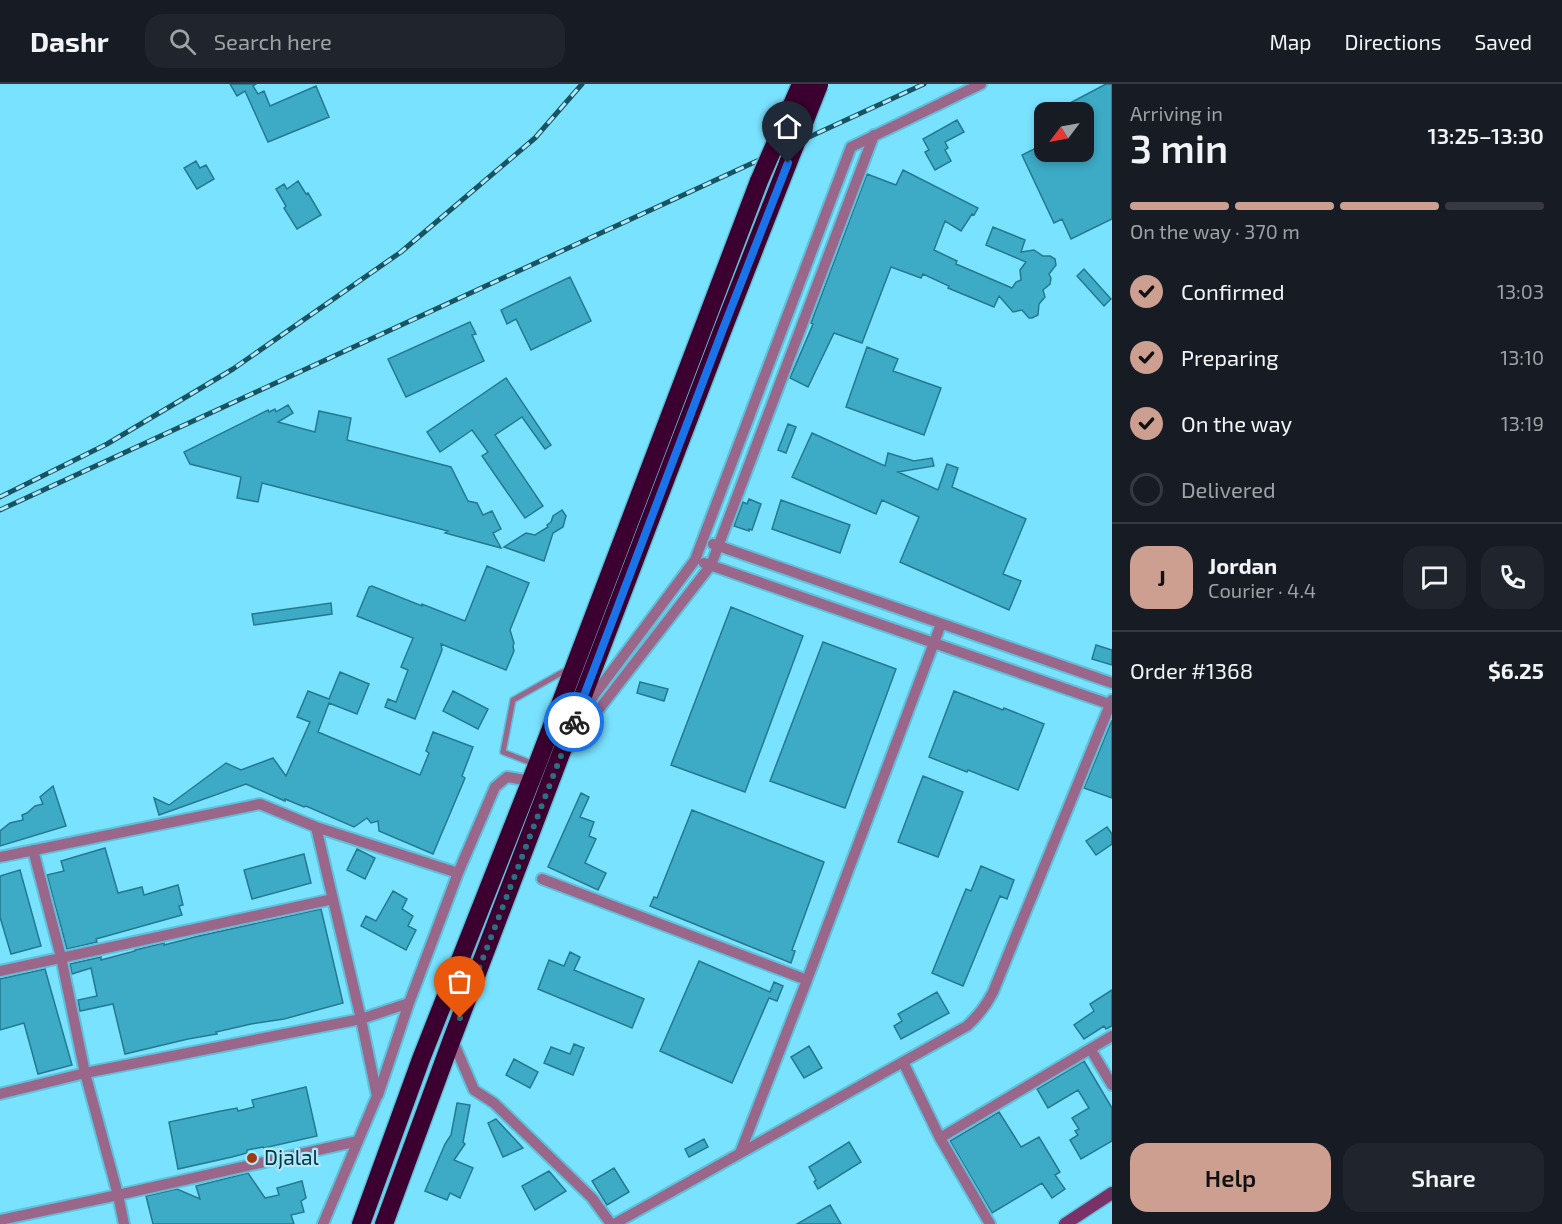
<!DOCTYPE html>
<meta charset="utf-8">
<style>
:root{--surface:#171b24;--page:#20242c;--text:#f1f3f6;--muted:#9ea1a6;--line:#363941;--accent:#cc9f90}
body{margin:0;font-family:"Exo 2",sans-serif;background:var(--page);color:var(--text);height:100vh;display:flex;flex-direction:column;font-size:22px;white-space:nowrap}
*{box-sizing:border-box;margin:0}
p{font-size:20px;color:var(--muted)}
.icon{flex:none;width:33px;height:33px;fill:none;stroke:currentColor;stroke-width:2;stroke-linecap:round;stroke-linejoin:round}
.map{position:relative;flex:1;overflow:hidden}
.details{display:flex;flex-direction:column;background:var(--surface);width:450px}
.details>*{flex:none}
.needle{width:39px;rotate:238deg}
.buttons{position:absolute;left:1034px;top:18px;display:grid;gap:12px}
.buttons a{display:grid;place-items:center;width:60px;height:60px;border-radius:12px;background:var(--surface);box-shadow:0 3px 9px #0003;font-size:30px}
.pin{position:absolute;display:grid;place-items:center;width:51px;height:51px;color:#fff;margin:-62px -26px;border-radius:50% 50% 50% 0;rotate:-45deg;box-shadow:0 0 6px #0007}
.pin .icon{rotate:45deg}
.courier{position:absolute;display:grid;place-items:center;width:60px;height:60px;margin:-30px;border:4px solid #1a73e8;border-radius:50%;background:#fff;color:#222;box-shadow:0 2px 8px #0007}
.summary em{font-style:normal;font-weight:600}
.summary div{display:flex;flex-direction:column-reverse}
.summary{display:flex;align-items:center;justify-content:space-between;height:102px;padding:0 18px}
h1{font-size:39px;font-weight:600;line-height:45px}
.bar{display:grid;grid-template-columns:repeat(4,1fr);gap:9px 6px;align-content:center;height:72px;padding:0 18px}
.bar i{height:8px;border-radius:4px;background:var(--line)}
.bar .selected{background:var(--accent)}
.bar p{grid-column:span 4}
.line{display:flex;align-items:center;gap:15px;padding:0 18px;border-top:2px solid var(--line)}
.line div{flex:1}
.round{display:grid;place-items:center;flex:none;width:63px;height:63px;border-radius:18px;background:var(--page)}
ol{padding:0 18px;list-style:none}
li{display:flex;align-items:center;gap:18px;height:66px}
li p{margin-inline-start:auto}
li .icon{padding:6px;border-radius:50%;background:var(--accent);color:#111;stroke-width:4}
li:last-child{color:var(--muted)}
li i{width:33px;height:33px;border:3px solid var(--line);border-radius:50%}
.button{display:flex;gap:12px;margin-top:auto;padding:12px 18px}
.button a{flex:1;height:69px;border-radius:18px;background:var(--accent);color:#111;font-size:24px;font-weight:600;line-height:69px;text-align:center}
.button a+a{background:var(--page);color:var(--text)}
header{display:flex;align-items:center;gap:36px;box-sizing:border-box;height:84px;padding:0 30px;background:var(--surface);border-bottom:2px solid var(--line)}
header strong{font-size:28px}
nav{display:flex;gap:33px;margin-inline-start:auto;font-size:21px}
.search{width:420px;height:54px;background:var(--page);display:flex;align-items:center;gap:15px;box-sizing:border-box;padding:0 21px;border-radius:18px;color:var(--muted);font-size:22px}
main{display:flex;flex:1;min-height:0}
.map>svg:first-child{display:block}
.building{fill:#3daac6;stroke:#25798e;stroke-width:1.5}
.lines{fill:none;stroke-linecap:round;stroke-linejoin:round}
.lane-casing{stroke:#61bfd9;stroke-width:8}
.street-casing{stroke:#61bfd9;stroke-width:14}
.secondary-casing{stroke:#61bfd9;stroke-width:15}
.highway-casing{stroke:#61bfd9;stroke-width:21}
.lane{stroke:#9a678a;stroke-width:5}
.street{stroke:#9a678a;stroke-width:10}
.secondary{stroke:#7a3168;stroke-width:12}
.highway{stroke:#3b002f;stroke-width:18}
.rail-casing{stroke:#175361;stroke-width:5}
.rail{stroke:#afe9fa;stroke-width:3;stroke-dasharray:9;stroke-linecap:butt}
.highway-bridge-casing{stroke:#61bfd9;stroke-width:21;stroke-linecap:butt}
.highway-bridge{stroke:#3b002f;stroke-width:18}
.done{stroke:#2c7182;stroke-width:6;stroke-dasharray:0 10.8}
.route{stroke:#1a73e8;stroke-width:8}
.poi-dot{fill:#9f3914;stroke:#afe9fa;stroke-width:2}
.labels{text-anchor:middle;stroke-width:4.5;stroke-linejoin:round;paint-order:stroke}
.poi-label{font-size:21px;fill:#02343f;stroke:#afe9fa;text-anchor:start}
</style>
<header>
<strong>Dashr</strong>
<div class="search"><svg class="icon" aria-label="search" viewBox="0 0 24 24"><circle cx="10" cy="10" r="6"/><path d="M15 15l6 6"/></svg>Search here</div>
<nav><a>Map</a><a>Directions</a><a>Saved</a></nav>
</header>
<main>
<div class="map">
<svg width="1112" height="1140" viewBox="0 0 1112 1140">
<rect width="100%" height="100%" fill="#79e2ff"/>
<!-- building -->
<path class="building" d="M230 0H256L253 2 258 10 264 7 270 22 316 2 329 33 268 58 245 7 237 12Z
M1106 0H1112V135L1071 155 1062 135 1054 139 1022 71 1044 60V68H1083V28H1053Z
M957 36 964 48 945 58 948 64 945 66 951 77 935 86 925 68 929 66 923 55Z
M196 77 200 84 206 81 214 95 197 105 184 84Z
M903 86 978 124 974 131 972 130 961 147 945 137 934 166 957 177 956 180 1012 204 1016 198 1021 196 1020 186 1026 178 986 161 993 143 1025 156 1021 168 1034 166 1043 172H1050L1055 175 1056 181 1049 190 1051 194 1050 200 1043 206 1045 213 1039 220 1038 231 1032 234H1029L1022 226 1013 228 999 212 994 223 948 204 949 202 923 190 921 194 891 183 862 259 834 249 808 303 790 294 813 240 811 239 867 90 896 101Z
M298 97 306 110 308 109 321 131 297 145 284 124 286 122 276 105 284 100 287 105Z
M1084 185 1111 215 1104 222 1077 192Z
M570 193 591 237 531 266 516 235 507 240 501 226Z
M470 238 476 250 472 251 484 277 406 313 388 275Z
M867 263 898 275 893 287 941 304 924 351 846 323Z
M506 294 551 361 545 365 522 333 495 351 543 422 525 434 482 372 488 368 472 346 440 368 427 348Z
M288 321 293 329 278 338 315 348 319 327 351 334 347 356 451 383 468 417 477 419 483 431 492 427 501 445 493 449 501 464 445 449 448 447 262 399 258 418 237 414 241 393 190 380 184 368 268 326 269 328 275 325 276 328Z
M788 340 796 343 786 369 778 366Z
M812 349 885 382 888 369 914 377 932 374 934 382 898 388 938 406 947 380 958 384 952 403 1026 435 1003 490 1021 497 1009 526 900 478 919 433 882 416 876 430 792 393Z
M749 415 761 420 752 446 749 445V447L734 442 743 418 747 420Z
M781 416 850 441 840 469 772 445Z
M562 426 566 432 563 443 553 449 544 477 504 463 526 449 535 451 548 443 547 441 551 438 553 432Z
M487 482 529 499 510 546 514 559 513 562 514 567 506 586 441 560 442 566 415 635 385 623 388 615 396 618 408 586 401 583 413 554 357 532 369 503 372 502 422 522V520L465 537Z
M331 519 332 530 254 541 252 530Z
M731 523 803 552 745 708 671 681Z
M823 558 896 585 845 724 770 697Z
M1096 561 1112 566V581L1092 575Z
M340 588 369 600 357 630 329 619 318 648 420 691 429 669 426 667 433 648 473 663 462 692 465 694 433 770 379 747 378 737 371 739 367 734 354 743 306 722 304 723 285 715V717L246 700 159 731 154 714 169 721 226 679 241 686 273 674 286 692 310 638 297 633 308 607 329 615Z
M640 598 668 605 664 617 637 609Z
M453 607 488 625 478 645 443 627Z
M954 607 1003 626 1004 624 1044 640 1018 706 968 686 967 688 929 673Z
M1112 636V714L1084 704Z
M923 692 963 708 938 773 898 758Z
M53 702 66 742 0 762V747L10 739 23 736 22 731 27 729 35 722 43 720 40 713Z
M581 709 589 713 580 733 594 738 589 752 596 755 585 779 606 789 598 806 548 783Z
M692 726 824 778 792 866 795 867 791 879 650 822 654 813 657 814Z
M1107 743 1112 750V760L1096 771 1086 757Z
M105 764 118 809 142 803 144 811 178 801 183 821 179 822 182 831 96 855 97 858 67 865 47 791 64 787 61 777Z
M357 765 375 774 365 795 347 786Z
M304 770 311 799 252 815 244 786Z
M981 782 1014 796 1007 815 1000 812 963 902 932 889 966 805 971 807Z
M20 786 41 862 11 870 0 833V792Z
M393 807 407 815 402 825 413 832 408 842 416 846 406 866 361 842 366 832 376 837Z
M321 825 343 919 284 935 251 940 216 948 217 950 188 955 125 970 113 920 80 927 78 916 97 912 91 884 72 890 70 880 101 873V876L135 867V866L164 859V861L199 852Z
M570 868 580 873 574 886 644 915 632 944 538 905 549 876 564 882Z
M699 877 770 908 774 898 783 902 777 917 769 914 732 999 660 967Z
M45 885 72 981 38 990 24 939 0 946V895Z
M1112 906V942L1106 945 1104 942 1084 955 1074 941 1094 927 1090 920Z
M937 908 949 929 901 955 894 942 902 937 898 930Z
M574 960 584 964 573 991 544 979 551 963 570 970Z
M809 962 822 984 804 994 791 973Z
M514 975 538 988 530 1004 506 991Z
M1084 977 1112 1024V1057L1081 1075 1070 1056 1078 1051 1075 1047 1079 1045 1072 1034 1089 1024 1078 1006 1048 1024 1037 1005Z
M306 1003 317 1052 264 1064 263 1063 247 1066V1069L232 1073 178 1085 169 1038 221 1027 237 1024 238 1027 254 1023 252 1016Z
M457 1019 470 1021 463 1058 465 1060 454 1076 473 1084 460 1114 450 1109 447 1116 425 1107 445 1060 451 1051Z
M999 1028 1021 1063 1039 1053 1060 1088 1055 1091 1065 1105 1052 1114 1042 1099 992 1129 950 1057Z
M496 1035 523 1064 503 1073 488 1039Z
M704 1055 708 1063 689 1073 685 1065Z
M849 1058 861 1078 818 1105 814 1098 816 1096 809 1083Z
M614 1084 629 1108 607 1121 592 1097Z
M549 1087 566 1107 535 1126 522 1102Z
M248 1089 265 1114 279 1111 277 1104 302 1097 306 1114 301 1117 304 1128 291 1131 294 1140H153L146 1112 177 1105 200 1115 196 1102Z
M830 1121 841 1140H797Z"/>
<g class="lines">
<!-- lane casing -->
<g class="lane-casing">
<path id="lane" d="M534 680 503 668 513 616 568 585"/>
</g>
<!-- street casing -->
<g class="street-casing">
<path id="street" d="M713 460 1112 599
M704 479 1112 621
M583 626 695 476 851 63 981 0
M568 665 711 481 874 51
M316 743 361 935 377 1012 323 1140
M33 766 61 873 85 989 118 1111 124 1140
M0 773 260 720 316 743 458 789
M542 795 807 896
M0 887 333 815
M452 955 474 1006 494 1019 592 1114 611 1140
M1091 966 1112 1001
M903 978 940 1054 990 1140
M0 1010 85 989 361 935 409 919
M378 1011 409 919 458 789 495 703 507 693 531 697
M940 1054 1112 952
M740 1069 807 896 941 540
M0 1136 118 1111 358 1057
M614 1140 967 942C978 932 986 922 993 908L1112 616"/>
</g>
<!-- secondary casing -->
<g class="secondary-casing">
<path id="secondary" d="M1065 1140 1112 1109"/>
</g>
<!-- highway casing -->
<g class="highway-casing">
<path id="highway" d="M361 1140 421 975 537 681 759 97
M384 1140 452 955 723 245 788 79"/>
</g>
<!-- lane -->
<use href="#lane" class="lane"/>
<!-- street -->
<use href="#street" class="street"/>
<!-- secondary -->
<use href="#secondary" class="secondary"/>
<!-- highway -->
<use href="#highway" class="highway"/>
<!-- rail casing -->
<g class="rail-casing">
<path id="rail" d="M0 413 107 360 233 285 401 168 535 54 582 0
M0 426 924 0"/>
</g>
<!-- rail -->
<use href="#rail" class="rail"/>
<!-- highway-bridge casing -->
<g class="highway-bridge-casing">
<path id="highway-bridge" d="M788 79 819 1
M759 97 801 0"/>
</g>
<!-- highway-bridge -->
<use href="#highway-bridge" class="highway-bridge"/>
</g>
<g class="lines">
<!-- done -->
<path class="done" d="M460 934 574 638"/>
<!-- route -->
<path class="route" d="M574 638 723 245 788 79"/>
</g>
<!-- markers -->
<circle class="poi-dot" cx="252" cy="1074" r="6"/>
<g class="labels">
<!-- poi labels -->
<g class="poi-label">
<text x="264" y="1081">Djalal</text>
</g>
</g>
</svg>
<div class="buttons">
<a><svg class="needle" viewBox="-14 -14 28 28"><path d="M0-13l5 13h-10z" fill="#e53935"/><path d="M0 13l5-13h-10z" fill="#9ea1a6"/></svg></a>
</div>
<div class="pin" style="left:460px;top:934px;background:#ea580c"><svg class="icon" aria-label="bag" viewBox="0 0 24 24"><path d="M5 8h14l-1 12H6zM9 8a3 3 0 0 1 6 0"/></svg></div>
<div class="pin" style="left:788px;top:79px;background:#1f2937"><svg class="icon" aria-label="home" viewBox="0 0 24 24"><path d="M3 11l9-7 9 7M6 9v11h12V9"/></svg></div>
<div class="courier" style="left:574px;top:638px"><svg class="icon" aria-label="bike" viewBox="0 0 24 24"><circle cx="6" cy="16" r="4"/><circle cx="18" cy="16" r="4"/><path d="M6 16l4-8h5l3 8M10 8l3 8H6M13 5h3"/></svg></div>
</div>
<section class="details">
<div class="summary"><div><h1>3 min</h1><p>Arriving in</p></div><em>13:25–13:30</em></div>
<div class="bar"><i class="selected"></i><i class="selected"></i><i class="selected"></i><i></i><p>On the way · 370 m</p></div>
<ol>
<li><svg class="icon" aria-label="check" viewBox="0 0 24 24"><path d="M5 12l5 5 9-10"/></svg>Confirmed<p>13:03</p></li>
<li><svg class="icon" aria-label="check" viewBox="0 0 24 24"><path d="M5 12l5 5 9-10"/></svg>Preparing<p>13:10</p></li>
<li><svg class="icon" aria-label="check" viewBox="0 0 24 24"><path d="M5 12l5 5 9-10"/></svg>On the way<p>13:19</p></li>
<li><i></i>Delivered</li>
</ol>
<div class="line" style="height:108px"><b class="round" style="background:var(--accent);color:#111">J</b><div><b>Jordan</b><p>Courier · 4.4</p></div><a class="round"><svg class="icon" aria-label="chat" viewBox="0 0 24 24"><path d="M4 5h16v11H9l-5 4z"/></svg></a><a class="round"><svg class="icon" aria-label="phone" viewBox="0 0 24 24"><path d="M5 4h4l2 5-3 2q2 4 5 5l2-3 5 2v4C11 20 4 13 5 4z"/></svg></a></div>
<div class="line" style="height:78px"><div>Order #1368</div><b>$6.25</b></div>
<div class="button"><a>Help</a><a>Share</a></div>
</section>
</main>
